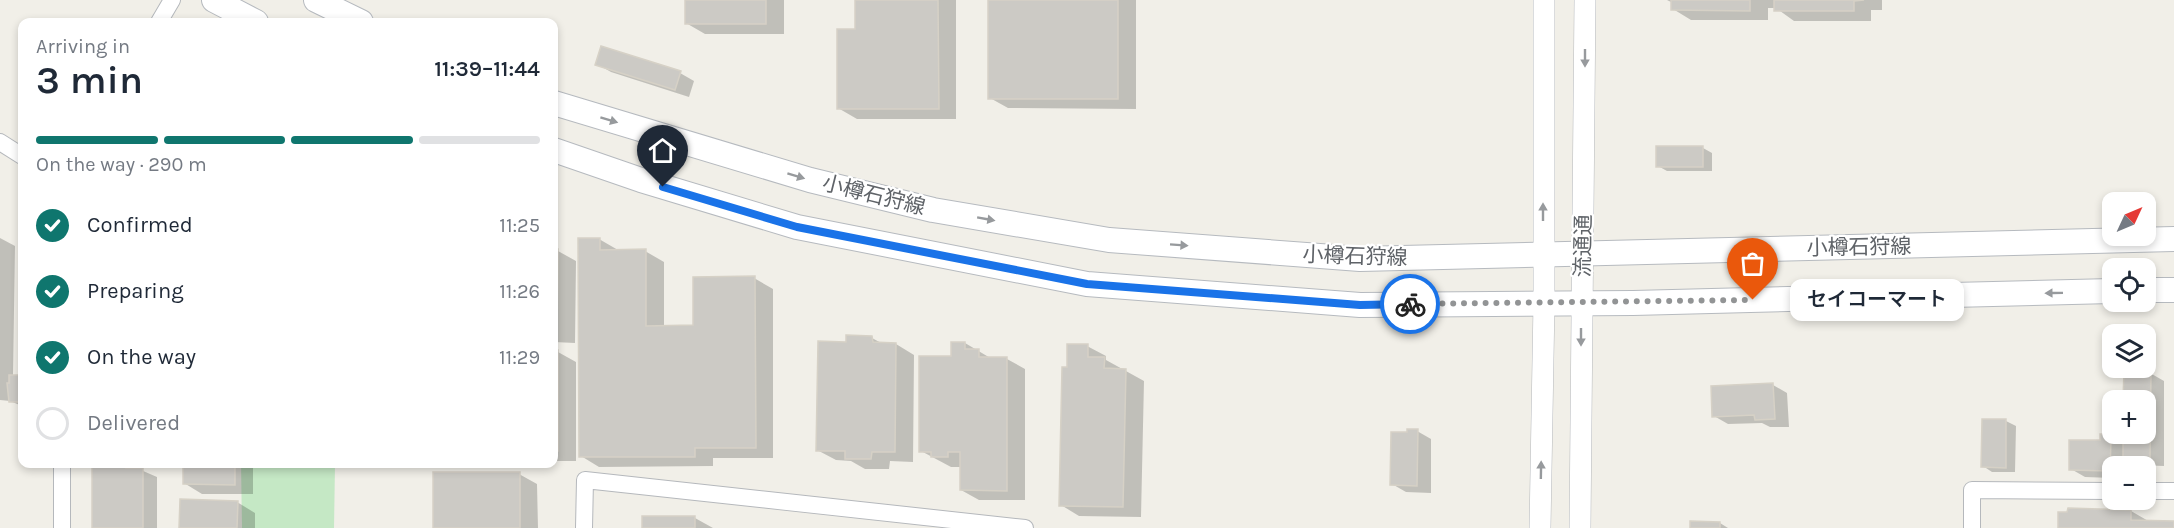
<!DOCTYPE html>
<meta charset="utf-8">
<style>
:root{--surface:#fff;--page:#f6f6f7;--text:#1f2937;--muted:#747a83;--line:#e0e1e3;--accent:#0f766e}
body{margin:0;font-family:Karla,"Noto Sans JP",sans-serif;background:var(--page);color:var(--text);height:100vh;display:flex;flex-direction:column;font-size:22px;white-space:nowrap}
*{box-sizing:border-box;margin:0}
p{font-size:20px;color:var(--muted)}
.icon{flex:none;width:33px;height:33px;fill:none;stroke:currentColor;stroke-width:2;stroke-linecap:round;stroke-linejoin:round}
.map{position:relative;flex:1;overflow:hidden}
.side{position:absolute;left:18px;top:18px;width:540px;height:450px;display:flex;flex-direction:column;background:var(--surface);border-radius:12px;box-shadow:0 3px 9px #0003}
.side>*{flex:none}
.needle{width:39px;rotate:46deg}
.fabs{position:absolute;left:2102px;top:192px;display:grid;gap:12px}
.fabs a{display:grid;place-items:center;width:54px;height:54px;border-radius:12px;background:var(--surface);box-shadow:0 3px 9px #0003;font-size:30px}
.pin{position:absolute;display:grid;place-items:center;width:51px;height:51px;color:#fff;margin:-62px -26px;border-radius:50% 50% 50% 0;rotate:-45deg;box-shadow:0 0 6px #0007}
.pin .icon{rotate:45deg}
.courier{position:absolute;display:grid;place-items:center;width:60px;height:60px;margin:-30px;border:4px solid #1a73e8;border-radius:50%;background:#fff;color:#222;box-shadow:0 2px 8px #0007}
.bubble{position:absolute;height:42px;border-radius:12px;background:var(--surface);box-shadow:0 3px 9px #0003;font-size:20px;font-weight:600;line-height:42px;text-align:center}
.summary em{font-style:normal;font-weight:600}
.summary div{display:flex;flex-direction:column-reverse}
.summary{display:flex;align-items:center;justify-content:space-between;height:102px;padding:0 18px}
h1{font-size:39px;font-weight:600;line-height:45px}
.bar{display:grid;grid-template-columns:repeat(4,1fr);gap:9px 6px;align-content:center;height:72px;padding:0 18px}
.bar i{height:8px;border-radius:4px;background:var(--line)}
.bar .selected{background:var(--accent)}
.bar p{grid-column:span 4}
ol{padding:0 18px;list-style:none}
li{display:flex;align-items:center;gap:18px;height:66px}
li p{margin-inline-start:auto}
li .icon{padding:6px;border-radius:50%;background:var(--accent);color:#fff;stroke-width:4}
li:last-child{color:var(--muted)}
li i{width:33px;height:33px;border:3px solid var(--line);border-radius:50%}
.map>svg:first-child{display:block}
.green{fill:#c5e8c5}
.shadow{fill:#0003}
.building{fill:#cccac5;stroke:#d6d1c6;stroke-width:1.5}
.lines{fill:none;stroke-linecap:round;stroke-linejoin:round}
.minor-casing{stroke:#b5b8bc;stroke-width:18}
.tertiary-casing{stroke:#b5b8bc;stroke-width:22}
.secondary-casing{stroke:#b6babf;stroke-width:26}
.minor{stroke:#fff;stroke-width:16}
.tertiary{stroke:#fff;stroke-width:21}
.secondary{stroke:#fff;stroke-width:24}
.oneway{fill:#979a9d}
.done{stroke:#929495;stroke-width:6;stroke-dasharray:0 10.8}
.route{stroke:#1a73e8;stroke-width:8}
.labels{text-anchor:middle;stroke-width:4.5;stroke-linejoin:round;paint-order:stroke}
.street-label{font-size:21px;fill:#5f6368;stroke:#fff}
</style>
<div class="map">
<svg width="2174" height="528" viewBox="0 0 2174 528">
<rect width="100%" height="100%" fill="#f1efe8"/>
<!-- green -->
<path class="green" d="M241 464H335L334 528H242Z"/>
<!-- shadow -->
<path class="shadow" d="M686 0H784V34H705L686 23Z
M857 0H956V119H857L838 108 857 30Z
M990 0H1136V109L1008 108 990 98Z
M1667 0H1882V10H1871V21H1794L1776 8H1768V20H1691L1673 9V3Z
M597 64 680 73 694 81 689 97 611 72Z
M1703 148 1712 153V171H1667L1658 166Z
M0 238 15 246 13 376H22V406L10 401 0 400Z
M599 239 618 250 645 251 664 262V327H695L754 278 773 289V458H713V466L599 467 581 456Z
M554 251H558L576 261 575 343 554 342Z
M872 338 883 344H896L914 355 913 462 890 461 889 469H865L851 461 836 460 817 450 848 343Z
M965 343 992 359H1007L1025 369V500H979L961 490V467H951L921 451 952 358Z
M1087 346 1106 356V360L1144 381 1141 517 1079 516 1061 505 1069 369Z
M554 352H558L576 362V461H554Z
M2125 372 2150 373 2164 381V466L2138 465 2124 457V466H2112V478L2085 477 2071 469 2102 442 2125 435V434H2145V400H2125Z
M1773 385 1787 393 1789 427H1770L1762 423 1728 424 1714 416Z
M1984 420 2006 421 2016 426 2015 472H1992L1983 466Z
M1417 431 1431 439V493L1406 492 1392 484 1409 433Z
M93 464H106L114 468V464H127L157 477V528H93Z
M184 464H253V494H202L184 483Z
M519 474 537 484 538 528H435Z
M237 502 255 513V528H181Z
M2131 511 2150 522 2174 523V528H2059Z
M695 518 713 528H644Z
M1720 523 1728 528H1692Z"/>
<!-- building -->
<path class="building" d="M685 0H766V24H685Z
M855 0H938L939 109H837V29H855Z
M988 0H1118V99H988Z
M1671 0H1750V11L1671 10Z
M1774 0H1864L1854 1V11H1774Z
M601 46 681 71 675 90 595 65Z
M1656 146H1703V167H1656Z
M578 238H600V250L646 249V326L693 325V277L755 276 756 448H695V457H579Z
M554 249H558L557 333H554Z
M846 335 872 336 873 342 896 343 895 452H872L871 459H845V451H816L818 341 846 342Z
M951 342H965V349H979V357H1007V491L960 490V452H948V457H931V452H919V356H951Z
M1067 344H1088V357H1105L1104 368 1126 369 1123 507 1059 506 1062 367H1067Z
M554 350H558V451H554Z
M2124 371H2151L2150 458H2123V440H2111L2110 471 2069 470V440H2100V434H2145V400H2123Z
M9 375H22V402H9L7 383H9Z
M1773 383 1775 419 1755 420 1754 415 1712 417 1711 386Z
M1982 419H2006V468L1981 467Z
M1407 429H1418L1417 486 1390 485 1391 432H1407Z
M92 464 113 466V464H126V468H143V528H92Z
M183 464H235V485L183 484Z
M433 472H520V528H433Z
M180 499 238 501 237 528H179Z
M2068 508 2131 510V520L2174 521V528H2058V512H2067Z
M642 516H695V528H642Z
M1690 521 1720 522V528H1690Z"/>
<g class="lines">
<!-- minor casing -->
<g class="minor-casing">
<path id="minor" d="M159 22 172 0
M0 142 22 156
M2145 491H2174
M62 528V464
M584 528 585 480 1025 528
M1972 528V490L2112 491"/>
</g>
<!-- tertiary casing -->
<g class="tertiary-casing">
<path id="tertiary" d="M1540 528 1544 303V0
M1580 528 1585 0"/>
</g>
<!-- secondary casing -->
<g class="secondary-casing">
<path id="secondary" d="M214 0 256 22
M316 0 361 22
M554 103 810 180 933 210 1109 240 1360 259 2174 239
M554 150 641 180 797 227 1087 284 1360 305 1633 303 2112 291
M2145 290H2174"/>
</g>
<!-- minor -->
<use href="#minor" class="minor"/>
<!-- tertiary -->
<use href="#tertiary" class="tertiary"/>
<!-- secondary -->
<use href="#secondary" class="secondary"/>
</g>
<!-- one-way arrows -->
<defs><path id="oneway-solid" d="M-6-.8H1V-3.2L6.5 0L1 3.2V.8H-6Z" transform="scale(1.5)"/></defs>
<g class="oneway">
<use href="#oneway-solid" transform="translate(1585 58) rotate(90)"/>
<use href="#oneway-solid" transform="translate(609 120) rotate(17)"/>
<use href="#oneway-solid" transform="translate(796 176) rotate(17)"/>
<use href="#oneway-solid" transform="translate(1543 212) rotate(-90)"/>
<use href="#oneway-solid" transform="translate(986 219) rotate(10)"/>
<use href="#oneway-solid" transform="translate(1179 245) rotate(4)"/>
<use href="#oneway-solid" transform="translate(2054 293) rotate(179)"/>
<use href="#oneway-solid" transform="translate(1581 337) rotate(90)"/>
<use href="#oneway-solid" transform="translate(1541 470) rotate(-89)"/>
</g>
<g class="lines">
<!-- done -->
<path class="done" d="M1410 304 1753 300"/>
<!-- route -->
<path class="route" d="M663 187 797 227 1087 284 1360 305 1410 304"/>
</g>
<g class="labels">
<!-- street labels -->
<g class="street-label">
<text transform="translate(874 195) rotate(14)" y="7">小樽石狩線</text>
<text transform="translate(1583 246) rotate(-89)" y="7">流通通</text>
<text transform="translate(1859 247) rotate(-1)" y="7">小樽石狩線</text>
<text transform="translate(1355 256) rotate(2)" y="7">小樽石狩線</text>
</g>
</g>
</svg>
<div class="fabs">
<a><svg class="needle" viewBox="-14 -14 28 28"><path d="M0-13l5 13h-10z" fill="#e53935"/><path d="M0 13l5-13h-10z" fill="#747a83"/></svg></a>
<a><svg class="icon" aria-label="locate" viewBox="0 0 24 24"><circle cx="12" cy="12" r="6"/><path d="M12 2v4M12 18v4M2 12h4M18 12h4"/></svg></a>
<a><svg class="icon" aria-label="layers" viewBox="0 0 24 24"><path d="M12 4l9 5-9 5-9-5zM3 14l9 5 9-5"/></svg></a>
<a>+</a>
<a>−</a>
</div>
<div class="pin" style="left:1753px;top:300px;background:#ea580c"><svg class="icon" aria-label="bag" viewBox="0 0 24 24"><path d="M5 8h14l-1 12H6zM9 8a3 3 0 0 1 6 0"/></svg></div>
<div class="pin" style="left:663px;top:187px;background:#1f2937"><svg class="icon" aria-label="home" viewBox="0 0 24 24"><path d="M3 11l9-7 9 7M6 9v11h12V9"/></svg></div>
<div class="courier" style="left:1410px;top:304px"><svg class="icon" aria-label="bike" viewBox="0 0 24 24"><circle cx="6" cy="16" r="4"/><circle cx="18" cy="16" r="4"/><path d="M6 16l4-8h5l3 8M10 8l3 8H6M13 5h3"/></svg></div>
<div class="bubble" style="left:1790px;top:279px;width:174px">セイコーマート</div>
<section class="side">
<div class="summary"><div><h1>3 min</h1><p>Arriving in</p></div><em>11:39–11:44</em></div>
<div class="bar"><i class="selected"></i><i class="selected"></i><i class="selected"></i><i></i><p>On the way · 290 m</p></div>
<ol>
<li><svg class="icon" aria-label="check" viewBox="0 0 24 24"><path d="M5 12l5 5 9-10"/></svg>Confirmed<p>11:25</p></li>
<li><svg class="icon" aria-label="check" viewBox="0 0 24 24"><path d="M5 12l5 5 9-10"/></svg>Preparing<p>11:26</p></li>
<li><svg class="icon" aria-label="check" viewBox="0 0 24 24"><path d="M5 12l5 5 9-10"/></svg>On the way<p>11:29</p></li>
<li><i></i>Delivered</li>
</ol>
</section>
</div>
